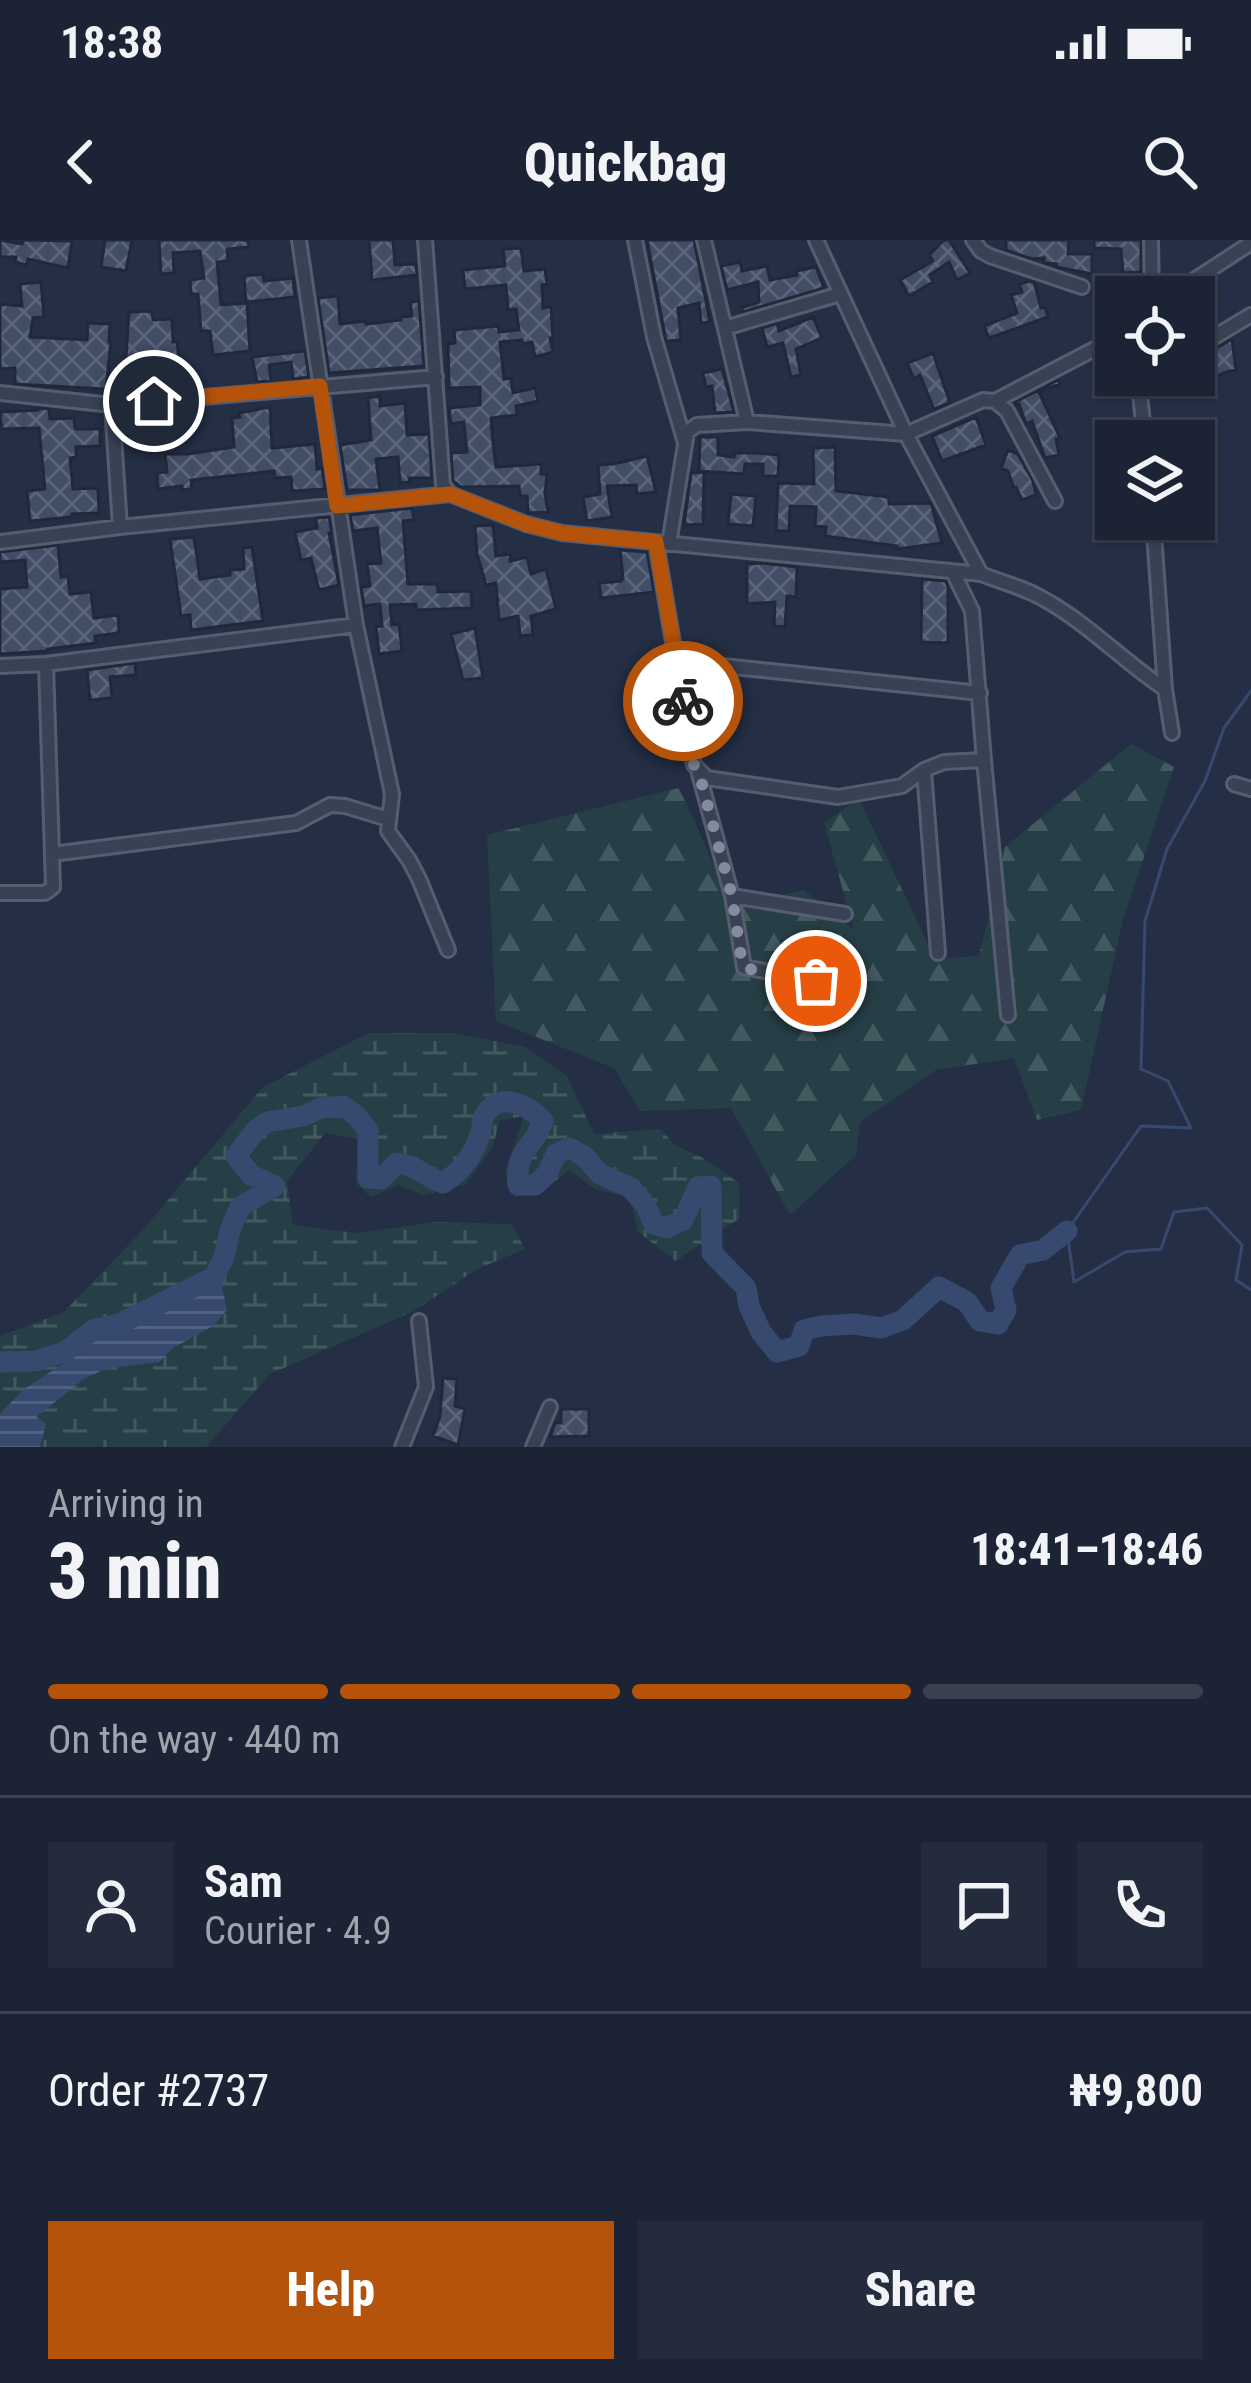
<!DOCTYPE html>
<meta charset="utf-8">
<style>
:root{--surface:#1b2334;--page:#242b3c;--text:#f1f3f6;--muted:#a0a4ac;--line:#39404f;--accent:#b45309}
body{margin:0;font-family:"Roboto Condensed",sans-serif;background:var(--page);color:var(--text);height:100vh;display:flex;flex-direction:column;font-size:45px;white-space:nowrap}
*{box-sizing:border-box;margin:0}
p{font-size:39px;color:var(--muted)}
.icon{flex:none;width:66px;height:66px;fill:none;stroke:currentColor;stroke-width:2;stroke-linecap:round;stroke-linejoin:round}
.map{position:relative;height:1207px;overflow:hidden}
.details{display:flex;flex-direction:column;background:var(--surface);flex:1}
.details>*{flex:none}
.tools{position:absolute;left:1095px;top:36px;display:grid;gap:24px}
.tools a{display:grid;place-items:center;width:120px;height:120px;border-radius:0px;background:var(--surface);box-shadow:0 3px 9px #0004,0 0 0 3px var(--line);font-size:60px}
.pin{position:absolute;display:grid;place-items:center;width:102px;height:102px;color:#fff;margin:-51px;border:6px solid #fff;border-radius:50%;box-shadow:0 3px 12px #0007}
.courier{position:absolute;display:grid;place-items:center;width:120px;height:120px;margin:-60px;border:9px solid #b45309;border-radius:50%;background:#fff;color:#222;box-shadow:0 3px 15px #0007}
.overview em{font-style:normal;font-weight:800}
.overview div{display:flex;flex-direction:column-reverse}
.overview{display:flex;align-items:center;justify-content:space-between;height:204px;padding:0 48px}
h1{font-size:78px;font-weight:800;line-height:90px}
.bar{display:grid;grid-template-columns:repeat(4,1fr);gap:18px 12px;align-content:center;height:144px;padding:0 48px}
.bar i{height:15px;border-radius:9px;background:var(--line)}
.bar .on{background:var(--accent)}
.bar p{grid-column:span 4}
.line{display:flex;align-items:center;gap:30px;padding:0 48px;border-top:3px solid var(--line)}
.line div{flex:1}
.round{display:grid;place-items:center;flex:none;width:126px;height:126px;border-radius:0px;background:var(--page)}
.primary-button{display:flex;gap:24px;margin-top:auto;padding:24px 48px}
.primary-button a{flex:1;height:138px;border-radius:0px;background:var(--accent);color:#fff;font-size:48px;font-weight:800;line-height:138px;text-align:center}
.primary-button a+a{background:var(--page);color:var(--text)}
.status{display:flex;justify-content:space-between;align-items:center;height:84px;padding:0 60px;background:var(--surface);direction:ltr}
.status svg{height:33px;fill:currentColor}
header{display:flex;justify-content:space-between;align-items:center;height:156px;padding:0 48px;background:var(--surface);font-size:54px;font-weight:800}
.map>svg:first-child{display:block}
.forest{fill:url(#forest-firs)}
.wetland{fill:url(#wetland-marsh)}
.water{fill:url(#water-rules)}
.lines{fill:none;stroke-linecap:round;stroke-linejoin:round}
.stream{stroke:#37496e;stroke-width:3}
.river{stroke:#37496e;stroke-width:21}
.building{fill:url(#building-cross-hatch);stroke:#20293c;stroke-width:3}
.street-casing{stroke:#555d6f;stroke-width:18}
.street{stroke:#394254;stroke-width:12}
.done{stroke:#848b9e;stroke-width:12;stroke-dasharray:0 21.6}
.route{stroke:#b45309;stroke-width:15}
</style>
<div class="status"><b>18:38</b><svg viewBox="0 0 49 12"><path d="M0 12V9h3v3zM5 12V6h3v6zM10 12V3h3v9zM15 12V0h3v12zM26 1h20v11H26zM47 4h2v5h-2z"/></svg></div>
<header><svg class="icon" aria-label="back" viewBox="0 0 24 24"><path d="M15 5l-7 7 7 7"/></svg>Quickbag<svg class="icon" aria-label="search" viewBox="0 0 24 24"><circle cx="10" cy="10" r="6"/><path d="M15 15l6 6"/></svg></header>
<div class="map">
<svg width="1251" height="1207" viewBox="0 0 1251 1207">
<defs>
<pattern id="forest-firs" width="22" height="20" patternUnits="userSpaceOnUse" patternTransform="scale(3)"><rect width="22" height="20" fill="#263f46"/><path d="M5 1l3.5 6h-7zM16 11l3.5 6h-7z" fill="#435960"/></pattern>
<pattern id="wetland-marsh" width="20" height="14" patternUnits="userSpaceOnUse" patternTransform="scale(3)"><rect width="20" height="14" fill="#263f46"/><path d="M1 5h8M5 5V1M11 12h8M15 12V8" fill="none" stroke="#435960"/></pattern>
<pattern id="water-rules" width="6" height="5" patternUnits="userSpaceOnUse" patternTransform="scale(3)"><rect width="6" height="5" fill="#37496e"/><path d="M0 2.5h6" fill="none" stroke="#526182"/></pattern>
<pattern id="building-cross-hatch" width="8" height="8" patternUnits="userSpaceOnUse" patternTransform="scale(3)"><rect width="8" height="8" fill="#414c65"/><path d="M0 0l8 8M0 8l8-8" fill="none" stroke="#5a647a"/></pattern>
</defs>
<rect width="100%" height="100%" fill="#242f45"/>
<!-- forest -->
<path class="forest" d="M1131 504 1174 527 1122 683 1081 870 1037 880 1014 818 936 830 860 882 856 915 790 975 731 868 640 871 614 828 496 781 487 595 679 548 733 666 804 650 854 690 824 583 859 559 935 719 979 716 1005 607Z"/>
<!-- wetland -->
<path class="wetland" d="M369 793H452L525 807 567 836 594 894 660 889 675 905 701 917 739 943 740 978 676 1021 638 992 630 957 595 949 569 930 548 947 515 957 505 932 524 876 500 881 492 908 465 945 424 955 398 945 371 957 356 943 358 899 325 893 287 941 293 985 356 993 437 982 511 984 525 1009 477 1029 414 1071 270 1134 206 1207H0V1096L64 1072 142 991 263 847Z"/>
<!-- water -->
<path class="water" d="M220 1037 227 1070 213 1086 173 1108 159 1122 105 1129 84 1139 36 1177 46 1184 40 1207H0V1174L23 1150 76 1115 96 1093 150 1081Z"/>
<g class="lines">
<!-- stream -->
<path class="stream" d="M1251 451 1224 488 1205 541 1167 609 1145 681 1141 829 1168 841 1191 888 1141 886 1067 991 1074 1042 1125 1012 1161 1009 1174 972 1207 968 1242 1005 1236 1040 1251 1050"/>
<!-- river -->
<path class="river" d="M0 1122 35 1121 65 1112 93 1090 119 1084 214 1037 224 1017 230 990 240 967 275 946 251 935 236 916 255 891 267 882 303 876 321 868 343 866 357 876 368 891V938L381 939 397 923C414 924 426 937 443 943 462 931 475 913 481 891 484 882 480 880 486 873 501 850 530 867 543 881 534 909 515 908 518 945H535L547 934 556 914 569 908 584 916 600 934 631 948 646 966 654 984 667 988 683 980 698 947 711 946 712 1013 746 1048 749 1066 761 1092 777 1112 799 1106 804 1090 821 1086 854 1084 881 1088 903 1080 939 1047 967 1062 980 1081 998 1084 1006 1070 1001 1048 1020 1015 1043 1010 1067 991"/>
</g>
<!-- building -->
<path class="building" d="M0 0 22 4 23 0 72 1 68 28 28 19 26 25 15 22 16 17H0Z
M105 0H132L126 31 101 27Z
M159 0H248L249 7 227 9 228 21 217 22 221 65 247 63 250 111 213 115 210 91H201L198 54H191L190 40 204 38 200 11 173 13 174 33 161 34Z
M369 0H393L395 25 416 24 417 35 372 40Z
M647 0H694L710 82 701 83 699 63 678 68 681 100 666 101Z
M944 0H949L970 33 957 40 949 22 930 35 933 42 909 56 900 40 933 21 929 15Z
M1006 0H1069L1068 14H1092V34L1057 27V24L1044 23V18L1032 19 1006 10Z
M1094 0H1141V32L1123 33 1121 9 1094 8Z
M521 8 524 31 545 29 547 44 542 45 543 68 551 67 553 98H550L553 112 535 117 532 102 523 104 522 100 500 102 504 139 511 138 513 153 535 148 538 161 516 166 517 175 491 178 493 203 496 227 541 224V234H547L545 254 548 272 528 273 527 256H520L519 246 461 247 453 241 451 213 467 212 464 182 451 184 449 168 480 165V147L449 148 448 104 455 103 454 90 498 86 499 92 519 90 516 69 508 70 506 45 465 49 463 30 505 26 503 9Z
M740 22 742 31 767 26 770 40 797 35 796 31 816 27 824 48 743 72 741 68 759 62 758 42 727 50 721 26Z
M263 34 264 41 293 38 295 57 246 62 244 36Z
M1030 41 1034 42 1041 68 1045 67 1048 77 989 98 984 86 1017 73 1011 55 1022 52 1019 44Z
M41 42 44 77 33 78 30 97 87 100 88 83 110 84 109 102H111L106 149 15 144V128L0 129V64L22 66 20 44Z
M338 56 340 84 365 81 366 84 401 80V77L412 76 410 62 419 61 424 126 329 133 318 58Z
M152 71 153 80 172 79 173 102H177L182 147 152 149 153 144 143 143 144 133 125 132 129 72Z
M813 77 822 98 796 109 801 135 791 137 783 103 767 107 762 88 777 83 779 91Z
M1232 99 1236 130 1226 132 1203 143 1194 121Z
M305 111 309 137 293 139 291 122 269 125 271 141 257 142 252 117Z
M933 113 950 163 934 169 920 135 914 139 907 123Z
M722 129 734 172 715 173 712 146 706 147 703 133Z
M1058 140 1060 144 1039 152 1060 198 1056 199 1059 215 1045 218 1032 181 1026 184 1019 164 1016 165 1015 162Z
M380 156V166L405 163 407 195 429 194 432 238H409L410 242 400 243 398 217 376 219 380 250H347L340 205 371 200 368 158Z
M270 167 272 208 315 204 317 229 322 228 325 249 292 251 291 237 275 238 274 231 191 240 192 249 182 250V246L158 249 157 233 167 232 165 214H188L234 207 232 178 240 177 239 173Z
M38 168 49 169 50 179 74 178 75 189H100V206L76 207V217L70 218 73 249 98 248 99 273 72 274V277L30 281 27 251 45 249 39 188 2 189 0 178 1 172 38 170Z
M976 177 986 205 942 221 932 196Z
M700 197H718V215L734 217 735 213H756L779 215 778 236H763V224H745L744 234 699 231Z
M835 207 836 251 889 257V264L931 263 942 303 897 309V306L825 296 826 287 815 286 816 267 790 266 789 291H776L778 243 814 244 813 208Z
M1008 210 1018 214 1033 241 1036 255 1022 260 1016 247 1014 248 1008 231 1001 228Z
M647 216 656 252 637 254 636 245 607 246 612 277 587 281 583 257 600 254 598 225 614 224Z
M704 232 703 284 684 285 691 233Z
M731 254 756 256 753 286 728 284Z
M412 268 414 280 403 281 408 344H437L438 352 471 351 472 368 416 370V364L390 365 392 385 399 384 402 411 379 414 376 387 382 386 380 364 364 366 361 347 370 346 367 324 381 323 377 288 353 291 350 275Z
M329 277 332 293H329L339 345 319 350 311 318 301 320 295 292 317 288 316 278Z
M493 285 496 316 510 314V321L527 317 531 334 546 329 556 369 531 376 533 395 520 396 518 376 499 380 496 343 486 345 477 314 475 286Z
M194 297 200 339 230 335V330L244 329 243 308 252 307 263 381 191 390 190 375 181 376 170 299Z
M58 305 61 337 68 336 70 354 91 352 94 378 118 375 119 393 95 396 96 403 47 409V411L0 414V349L27 347 25 320 0 322V312Z
M620 310 647 312 654 352 601 358 599 343 621 341 623 338Z
M762 323 797 327 796 357 787 356 785 387 774 386 775 362 747 364V324Z
M922 339 946 341 948 347V403L921 402Z
M475 388 483 438 463 440 451 394Z
M135 423 136 435 110 437 112 458 90 460 87 430Z
M443 1138 457 1139 455 1166 465 1169 458 1205 433 1196 440 1176Z
M561 1169H589V1196L550 1197 555 1183H561Z"/>
<g class="lines">
<!-- street casing -->
<g class="street-casing">
<path id="street" d="M299 0 356 385 392 554 388 591 409 620 419 639 448 710
M425 0 443 245 450 254 526 284 562 293 981 334C998 341 1018 346 1034 354 1083 378 1121 420 1165 449L1172 493
M635 0 654 97 685 203
M704 0 747 182
M816 0 906 194 981 334
M973 0 981 11 990 16 1082 47
M1151 0 1152 57
M1168 57 1251 3
M725 88 840 54
M1194 109 1251 75
M1138 135 1145 201
M0 153 112 165 436 137
M995 161 1104 104 1116 102
M112 165 120 287
M1153 279 1165 449
M0 302 120 287 450 254
M656 303 694 525 707 538 838 557 902 546 924 530 944 522 984 520 972 371 953 332
M669 304 687 192 697 185 747 182 906 194 983 160 995 161 1007 171 1055 261
M676 421 980 453
M0 426 46 424 356 385
M984 520 1008 775
M924 530 938 713
M699 534 732 656 744 727 849 748
M1234 544 1251 549
M52 614 296 583 330 565 345 566 388 579
M0 653H45L53 647 46 424
M732 656 845 674
M402 1207 426 1147 419 1081
M533 1207 550 1167"/>
</g>
<!-- street -->
<use href="#street" class="street"/>
</g>
<g class="lines">
<!-- done -->
<path class="done" d="M683 461 694 525 699 533 732 656 742 723 749 729 816 741"/>
<!-- route -->
<path class="route" d="M154 161 320 146 337 266 450 254 526 284 562 293 656 302 683 461"/>
</g>
</svg>
<div class="tools">
<a><svg class="icon" aria-label="locate" viewBox="0 0 24 24"><circle cx="12" cy="12" r="6"/><path d="M12 2v4M12 18v4M2 12h4M18 12h4"/></svg></a>
<a><svg class="icon" aria-label="layers" viewBox="0 0 24 24"><path d="M12 4l9 5-9 5-9-5zM3 14l9 5 9-5"/></svg></a>
</div>
<div class="pin" style="left:816px;top:741px;background:#ea580c"><svg class="icon" aria-label="bag" viewBox="0 0 24 24"><path d="M5 8h14l-1 12H6zM9 8a3 3 0 0 1 6 0"/></svg></div>
<div class="pin" style="left:154px;top:161px;background:#1f2937"><svg class="icon" aria-label="home" viewBox="0 0 24 24"><path d="M3 11l9-7 9 7M6 9v11h12V9"/></svg></div>
<div class="courier" style="left:683px;top:461px"><svg class="icon" aria-label="bike" viewBox="0 0 24 24"><circle cx="6" cy="16" r="4"/><circle cx="18" cy="16" r="4"/><path d="M6 16l4-8h5l3 8M10 8l3 8H6M13 5h3"/></svg></div>
</div>
<section class="details">
<div class="overview"><div><h1>3 min</h1><p>Arriving in</p></div><em>18:41–18:46</em></div>
<div class="bar"><i class="on"></i><i class="on"></i><i class="on"></i><i></i><p>On the way · 440 m</p></div>
<div class="line" style="height:216px"><a class="round"><svg class="icon" aria-label="person" viewBox="0 0 24 24"><circle cx="12" cy="8" r="4"/><path d="M4 21q1-7 8-7t8 7"/></svg></a><div><b>Sam</b><p>Courier · 4.9</p></div><a class="round"><svg class="icon" aria-label="chat" viewBox="0 0 24 24"><path d="M4 5h16v11H9l-5 4z"/></svg></a><a class="round"><svg class="icon" aria-label="phone" viewBox="0 0 24 24"><path d="M5 4h4l2 5-3 2q2 4 5 5l2-3 5 2v4C11 20 4 13 5 4z"/></svg></a></div>
<div class="line" style="height:156px"><div>Order #2737</div><b>₦9,800</b></div>
<div class="primary-button"><a>Help</a><a>Share</a></div>
</section>
